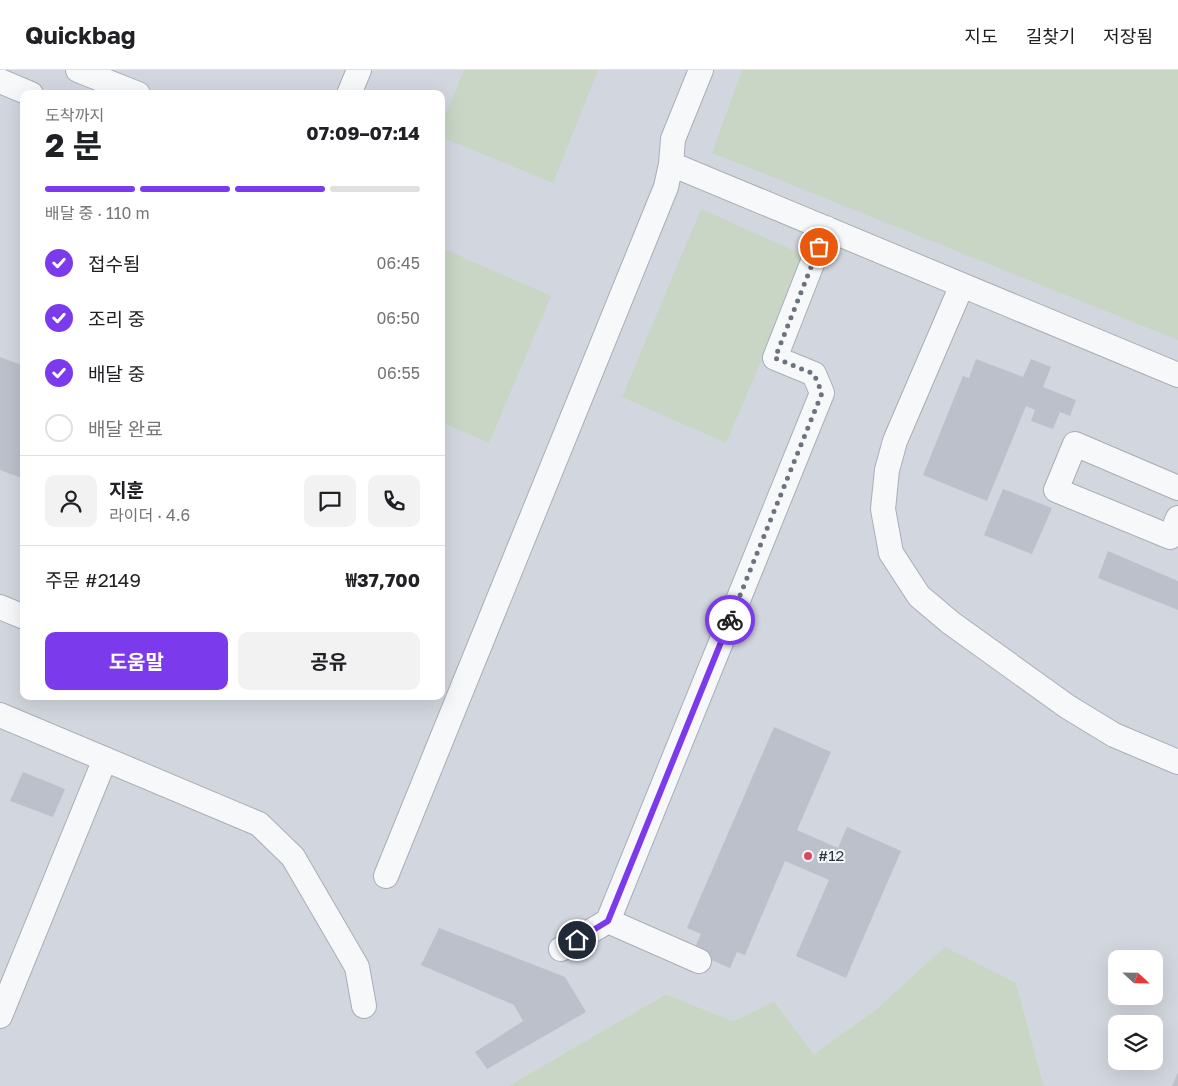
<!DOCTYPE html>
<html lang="ko">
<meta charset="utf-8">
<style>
:root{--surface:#fff;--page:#f2f2f2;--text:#202124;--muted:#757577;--line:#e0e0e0;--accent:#7c3aed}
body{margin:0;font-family:"Golos Text","Noto Sans KR",sans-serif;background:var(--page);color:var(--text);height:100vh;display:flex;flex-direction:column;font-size:19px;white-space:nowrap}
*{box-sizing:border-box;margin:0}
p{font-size:16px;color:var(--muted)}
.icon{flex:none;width:28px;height:28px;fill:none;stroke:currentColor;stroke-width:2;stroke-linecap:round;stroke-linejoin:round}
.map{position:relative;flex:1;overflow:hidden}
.drawer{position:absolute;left:20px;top:20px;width:425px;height:610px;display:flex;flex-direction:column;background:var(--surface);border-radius:10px;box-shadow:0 5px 20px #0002}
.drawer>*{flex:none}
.needle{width:32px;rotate:112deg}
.fabs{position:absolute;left:1108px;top:880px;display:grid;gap:10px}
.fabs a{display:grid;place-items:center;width:55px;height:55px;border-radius:10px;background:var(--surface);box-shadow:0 5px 20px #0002;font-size:25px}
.pin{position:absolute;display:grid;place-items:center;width:42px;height:42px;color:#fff;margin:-21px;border:2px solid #fff;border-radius:50%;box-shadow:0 1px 5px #0007}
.courier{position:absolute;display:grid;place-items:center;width:50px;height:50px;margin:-25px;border:4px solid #7c3aed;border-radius:50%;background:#fff;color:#222;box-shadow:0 1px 6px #0007}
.overview em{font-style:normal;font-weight:700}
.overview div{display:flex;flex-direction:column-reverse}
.overview{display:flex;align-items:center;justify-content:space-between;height:85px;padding:0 25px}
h1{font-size:32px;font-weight:700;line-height:38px}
.bar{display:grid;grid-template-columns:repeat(4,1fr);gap:8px 5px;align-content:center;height:60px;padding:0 25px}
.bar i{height:6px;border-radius:4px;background:var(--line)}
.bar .on{background:var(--accent)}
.bar p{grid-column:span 4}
.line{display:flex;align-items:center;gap:12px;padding:0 25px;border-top:1px solid var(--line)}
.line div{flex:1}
.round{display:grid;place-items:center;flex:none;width:52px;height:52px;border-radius:10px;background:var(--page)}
ol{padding:0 25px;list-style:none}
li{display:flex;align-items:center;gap:15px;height:55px}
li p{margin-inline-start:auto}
li .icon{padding:5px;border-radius:50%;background:var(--accent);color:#fff;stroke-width:4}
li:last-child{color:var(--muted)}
li i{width:28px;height:28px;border:2px solid var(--line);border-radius:50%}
.button{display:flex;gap:10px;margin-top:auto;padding:10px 25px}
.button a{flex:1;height:58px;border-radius:10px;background:var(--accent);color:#fff;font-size:20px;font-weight:700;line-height:58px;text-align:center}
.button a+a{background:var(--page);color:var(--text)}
header{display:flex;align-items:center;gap:30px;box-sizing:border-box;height:70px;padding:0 25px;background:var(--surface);border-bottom:1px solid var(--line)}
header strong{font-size:24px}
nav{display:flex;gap:28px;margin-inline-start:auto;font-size:18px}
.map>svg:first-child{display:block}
.built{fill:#d2d6de;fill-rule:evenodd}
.green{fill:#c9d6c5}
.building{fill:#bbc0ca}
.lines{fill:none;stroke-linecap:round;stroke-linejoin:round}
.minor-casing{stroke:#a9aeb7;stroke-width:26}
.minor{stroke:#f7f8fa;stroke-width:24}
.done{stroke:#6c737f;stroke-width:5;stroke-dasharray:0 9}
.route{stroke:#7c3aed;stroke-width:6}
.poi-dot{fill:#d1495b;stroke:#f4f6f9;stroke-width:2}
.labels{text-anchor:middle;stroke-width:4;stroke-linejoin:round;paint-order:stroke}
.poi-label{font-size:15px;fill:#2b3445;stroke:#f4f6f9;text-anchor:start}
</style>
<header>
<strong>Quickbag</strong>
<nav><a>지도</a><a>길찾기</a><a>저장됨</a></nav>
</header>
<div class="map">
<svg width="1178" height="1016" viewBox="0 0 1178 1016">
<rect width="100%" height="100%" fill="#e4e7ec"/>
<!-- built -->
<path class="built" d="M0 0H1178V1016H1044L1016 913 879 937 814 984 774 931 733 951 666 924 508 1016H0ZM24 24H441V626H24ZM1116 889H1154V926H1116ZM1116 954H1154V991H1116Z"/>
<!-- green -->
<path class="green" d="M464 0H598L553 113 441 67V56Z
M742 0H1178V270L712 83Z
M701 139 806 186 726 373 622 327Z
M442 178 551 226 489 373 441 352Z
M945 877 1016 913 1044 1016H508L666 924 733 951 774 931 814 984 879 937Z"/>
<!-- building -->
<path class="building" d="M0 287 24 296V409L0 400Z
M976 289 1023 307 1031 289 1051 297 1043 317 1076 330 1070 346 1060 342 1053 359 1031 351 1035 340 1026 336 987 431 923 405 963 306 969 308Z
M1003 419 1052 438 1032 484 984 465Z
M1108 481 1178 511V540L1098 508Z
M774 657 831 682 797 760 838 778 847 757 901 781 846 908 796 886 829 810 785 791 745 885 737 882 730 898 693 882 701 864 687 858Z
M23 702 65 719 53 747 10 731Z
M439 858 565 907 586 942 487 999 475 982 523 951 514 935 421 895Z
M1178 1002V1016H1172Z"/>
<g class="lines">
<!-- minor casing -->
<g class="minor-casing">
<path id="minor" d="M78 0 138 24
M0 11 31 24
M349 24 359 0
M671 94 1178 305
M962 215 895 371 887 400 883 439 891 483 919 526 951 553 1068 637 1114 665 1178 692
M1178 418 1075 374 1056 420 1170 467 1178 448
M0 537 24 547
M0 645 259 754 293 787 357 897 364 936
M386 806 666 117 671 94 673 69 701 0
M608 851 699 891
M561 879 608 851 822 323 814 304 775 288 826 158
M0 946 105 689"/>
</g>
<!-- minor -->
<use href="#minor" class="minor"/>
</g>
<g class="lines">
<!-- done -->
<path class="done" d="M730 550 822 323 814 304 775 288 819 177"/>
<!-- route -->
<path class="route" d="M577 870 608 851 730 550"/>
</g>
<!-- markers -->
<circle class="poi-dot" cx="808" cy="786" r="5"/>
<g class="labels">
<!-- poi labels -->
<g class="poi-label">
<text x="818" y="791">#12</text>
</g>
</g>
</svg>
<div class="fabs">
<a><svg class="needle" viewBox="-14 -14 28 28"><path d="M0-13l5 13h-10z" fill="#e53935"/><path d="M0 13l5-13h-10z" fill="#757577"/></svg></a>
<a><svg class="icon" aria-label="layers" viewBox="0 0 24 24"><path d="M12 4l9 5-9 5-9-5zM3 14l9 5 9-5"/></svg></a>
</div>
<div class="pin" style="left:819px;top:177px;background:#ea580c"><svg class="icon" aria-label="bag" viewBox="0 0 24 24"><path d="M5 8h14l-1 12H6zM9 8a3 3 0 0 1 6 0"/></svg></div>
<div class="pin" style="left:577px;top:870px;background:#1f2937"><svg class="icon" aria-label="home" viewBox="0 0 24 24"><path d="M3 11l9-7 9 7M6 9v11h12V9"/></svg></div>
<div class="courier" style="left:730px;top:550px"><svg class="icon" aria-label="bike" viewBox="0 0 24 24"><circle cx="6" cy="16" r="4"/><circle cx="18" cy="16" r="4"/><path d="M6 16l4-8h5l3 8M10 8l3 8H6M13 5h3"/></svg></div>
<section class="drawer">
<div class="overview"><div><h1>2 분</h1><p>도착까지</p></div><em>07:09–07:14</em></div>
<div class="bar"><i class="on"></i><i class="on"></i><i class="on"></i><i></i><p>배달 중 · 110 m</p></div>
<ol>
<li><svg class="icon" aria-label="check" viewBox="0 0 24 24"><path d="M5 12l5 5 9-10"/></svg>접수됨<p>06:45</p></li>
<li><svg class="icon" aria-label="check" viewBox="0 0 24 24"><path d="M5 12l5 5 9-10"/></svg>조리 중<p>06:50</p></li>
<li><svg class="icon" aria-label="check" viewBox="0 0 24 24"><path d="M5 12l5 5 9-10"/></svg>배달 중<p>06:55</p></li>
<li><i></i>배달 완료</li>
</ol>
<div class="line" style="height:90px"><a class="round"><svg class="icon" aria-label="person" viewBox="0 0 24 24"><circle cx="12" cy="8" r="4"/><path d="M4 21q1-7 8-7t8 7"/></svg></a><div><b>지훈</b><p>라이더 · 4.6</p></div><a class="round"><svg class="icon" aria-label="chat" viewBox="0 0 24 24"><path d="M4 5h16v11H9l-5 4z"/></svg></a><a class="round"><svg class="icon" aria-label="phone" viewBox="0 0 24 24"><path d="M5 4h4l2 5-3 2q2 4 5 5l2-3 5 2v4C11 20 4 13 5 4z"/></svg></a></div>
<div class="line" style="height:65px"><div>주문 #2149</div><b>₩37,700</b></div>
<div class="button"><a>도움말</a><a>공유</a></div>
</section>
</div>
